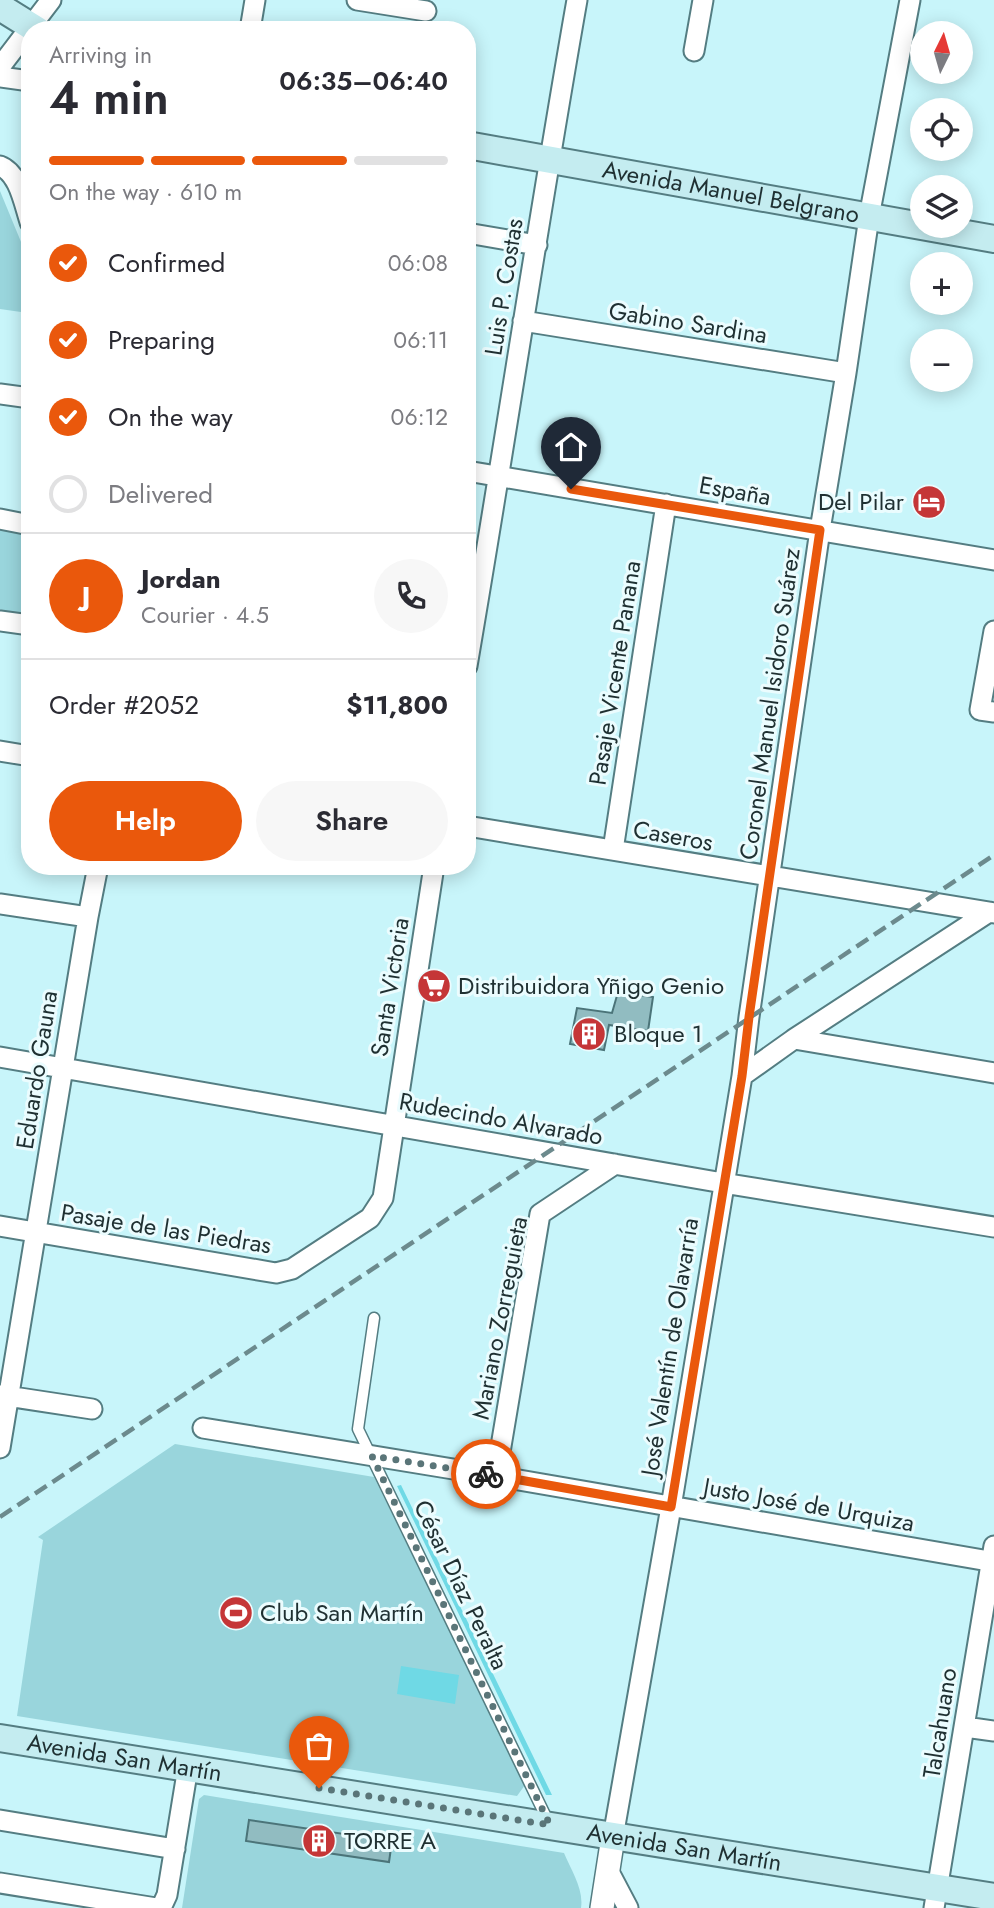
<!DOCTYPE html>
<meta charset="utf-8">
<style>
:root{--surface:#fff;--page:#f7f7f7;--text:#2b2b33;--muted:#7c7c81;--line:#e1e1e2;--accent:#ea580c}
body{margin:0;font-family:Jost,sans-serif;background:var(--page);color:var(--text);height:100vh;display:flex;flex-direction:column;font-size:26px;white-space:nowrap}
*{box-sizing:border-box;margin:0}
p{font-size:23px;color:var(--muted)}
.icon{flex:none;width:38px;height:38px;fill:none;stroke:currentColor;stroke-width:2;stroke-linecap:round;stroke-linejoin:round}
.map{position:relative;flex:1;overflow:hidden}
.drawer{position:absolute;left:21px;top:21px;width:455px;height:854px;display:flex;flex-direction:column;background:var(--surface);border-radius:28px;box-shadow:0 4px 18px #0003}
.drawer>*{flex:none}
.needle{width:46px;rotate:5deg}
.tools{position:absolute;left:910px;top:21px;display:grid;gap:14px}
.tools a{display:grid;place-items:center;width:63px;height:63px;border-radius:50%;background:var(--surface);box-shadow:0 4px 18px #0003;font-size:35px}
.pin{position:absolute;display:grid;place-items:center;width:60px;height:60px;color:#fff;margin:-72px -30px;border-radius:50% 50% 50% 0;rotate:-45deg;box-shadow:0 0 7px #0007}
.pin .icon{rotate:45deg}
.courier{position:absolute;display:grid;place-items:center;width:70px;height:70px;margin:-35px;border:5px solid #ea580c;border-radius:50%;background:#fff;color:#222;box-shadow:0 2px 9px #0007}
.head em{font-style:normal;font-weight:600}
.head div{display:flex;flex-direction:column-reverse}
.head{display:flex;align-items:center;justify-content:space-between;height:119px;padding:0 28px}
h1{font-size:46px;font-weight:600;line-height:52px}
.bar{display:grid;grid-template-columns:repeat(4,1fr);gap:10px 7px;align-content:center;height:84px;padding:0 28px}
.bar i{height:9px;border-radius:5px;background:var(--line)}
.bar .current{background:var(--accent)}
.bar p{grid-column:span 4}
.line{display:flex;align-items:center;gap:18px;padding:0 28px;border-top:2px solid var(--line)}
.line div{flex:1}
.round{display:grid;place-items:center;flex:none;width:74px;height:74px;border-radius:37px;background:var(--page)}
ol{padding:0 28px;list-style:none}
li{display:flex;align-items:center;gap:21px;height:77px}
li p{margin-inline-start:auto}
li .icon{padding:7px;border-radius:50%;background:var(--accent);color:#fff;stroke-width:4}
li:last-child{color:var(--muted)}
li i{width:38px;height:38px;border:4px solid var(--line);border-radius:50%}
.action{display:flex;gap:14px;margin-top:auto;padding:14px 28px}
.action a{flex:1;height:80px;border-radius:42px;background:var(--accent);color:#fff;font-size:28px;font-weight:600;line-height:80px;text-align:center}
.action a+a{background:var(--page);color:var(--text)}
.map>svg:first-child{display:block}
.green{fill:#99d5dc}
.water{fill:#6fd9e5}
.building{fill:#91bcc1;stroke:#4b7479;stroke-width:2}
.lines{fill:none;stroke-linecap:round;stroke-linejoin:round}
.service-casing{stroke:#547d82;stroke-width:13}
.minor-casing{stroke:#547d82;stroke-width:23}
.tertiary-casing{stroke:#547d82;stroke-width:26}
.secondary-casing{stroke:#547d82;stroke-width:30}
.service{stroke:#fff;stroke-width:10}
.minor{stroke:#fff;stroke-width:19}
.tertiary{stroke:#fff;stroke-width:23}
.secondary{stroke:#c4ecf0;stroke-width:26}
.rail{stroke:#6c8a8d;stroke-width:4.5;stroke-dasharray:14 7;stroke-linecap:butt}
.done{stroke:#5a7578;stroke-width:7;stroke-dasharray:0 12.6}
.route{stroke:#ea580c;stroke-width:9}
.labels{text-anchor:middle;stroke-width:6;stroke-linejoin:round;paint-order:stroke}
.street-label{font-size:24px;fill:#1f3032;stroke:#ebfcfe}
.poi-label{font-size:24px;fill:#1f3032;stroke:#ebfcfe;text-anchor:start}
</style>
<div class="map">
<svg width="994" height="1908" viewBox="0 0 994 1908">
<rect width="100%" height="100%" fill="#c8f5fa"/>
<!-- green -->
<path class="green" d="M0 191 26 254 21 312 0 309Z
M0 528 30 533V617L0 612Z
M175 1444 374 1477 525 1785 517 1796 17 1716 43 1540 38 1537Z
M204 1795 564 1853C571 1870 584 1889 581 1908H182L199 1799Z"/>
<!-- water -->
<path class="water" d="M401 1485 552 1795H546L397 1486Z
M401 1666 459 1675 455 1704 397 1694Z"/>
<!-- building -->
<path class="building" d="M618 992 653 997 648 1031 609 1025 604 1050 570 1044 577 1008 612 1013Z
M249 1820 392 1841 389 1862 246 1841Z"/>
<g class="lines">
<!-- service casing -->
<g class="service-casing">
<path id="service" d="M374 1318 358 1429 548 1821"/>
</g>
<!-- minor casing -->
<g class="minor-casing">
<path id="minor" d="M357 0 426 11
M250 30 255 0
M694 51 703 0
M0 67 51 0
M0 77 30 81
M0 166C19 173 24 204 30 222
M467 233 537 245
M523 321 846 373
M0 394 30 398
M467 471 994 560
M0 519 30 525
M0 621 30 625
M994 631 980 710 994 712
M467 666C505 444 538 221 577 0
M0 751 30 756
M467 826 994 913
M613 850 666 504
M0 904 88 917
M794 1039 994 1073
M0 1057 723 1183 994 1227
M742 1076 794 1039 989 912
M0 1226 276 1273 292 1269 370 1218 383 1198 434 866
M0 1395 92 1409
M203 1428 496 1476 994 1562
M0 1448 88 917 98 866
M496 1476 540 1214 615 1164
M965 1727 994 1731
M0 1820 175 1849
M613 1837 671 1507 742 1076 749 1017 820 530 846 373 869 217 910 0
M608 1870 628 1908
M0 1883 156 1908
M161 1908 167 1895 188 1767
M934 1908 994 1546"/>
</g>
<!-- tertiary casing -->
<g class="tertiary-casing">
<path id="tertiary" d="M602 1908 613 1837"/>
</g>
<!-- secondary casing -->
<g class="secondary-casing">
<g id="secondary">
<path d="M0 7 37 30"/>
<path id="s1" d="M467 145 994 239"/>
<path id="s2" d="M0 1738 994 1897"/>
</g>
</g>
<!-- service -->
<use href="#service" class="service"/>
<!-- minor -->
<use href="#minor" class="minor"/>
<!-- tertiary -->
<use href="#tertiary" class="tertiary"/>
<!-- secondary -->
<use href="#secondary" class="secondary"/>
<!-- rail -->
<path class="rail" d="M0 1517 994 855"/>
</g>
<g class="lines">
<!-- done -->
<path class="done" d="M319 1788 550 1825 372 1456 486 1474"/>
<!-- route -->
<path class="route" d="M486 1474 671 1507 742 1076 749 1017 820 530 571 489"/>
</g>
<!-- icons -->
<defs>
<g id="hotel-disc" transform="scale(1.75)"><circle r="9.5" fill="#c53637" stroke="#ebfcfe"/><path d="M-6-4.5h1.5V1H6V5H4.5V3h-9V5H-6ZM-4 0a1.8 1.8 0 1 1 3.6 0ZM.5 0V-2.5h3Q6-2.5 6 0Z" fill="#fff"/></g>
<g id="supermarket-disc" transform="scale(1.75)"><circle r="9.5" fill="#c53637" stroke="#ebfcfe"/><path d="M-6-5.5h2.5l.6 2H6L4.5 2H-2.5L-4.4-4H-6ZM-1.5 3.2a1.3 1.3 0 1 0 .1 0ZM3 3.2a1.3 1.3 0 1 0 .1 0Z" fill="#fff"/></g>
<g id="building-disc" transform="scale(1.75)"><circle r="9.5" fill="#c53637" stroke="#ebfcfe"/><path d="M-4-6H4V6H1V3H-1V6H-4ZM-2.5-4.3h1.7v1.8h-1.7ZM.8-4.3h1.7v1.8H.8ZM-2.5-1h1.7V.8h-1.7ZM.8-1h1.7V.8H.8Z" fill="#fff"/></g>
<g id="stadium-disc" transform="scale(1.75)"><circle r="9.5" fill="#c53637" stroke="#ebfcfe"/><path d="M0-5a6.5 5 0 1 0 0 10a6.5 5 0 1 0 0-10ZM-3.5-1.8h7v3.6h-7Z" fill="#fff"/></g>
</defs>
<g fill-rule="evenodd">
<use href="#hotel-disc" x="929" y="502"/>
<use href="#supermarket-disc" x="434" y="986"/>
<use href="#building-disc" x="589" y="1034"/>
<use href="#stadium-disc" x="236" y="1613"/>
<use href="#building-disc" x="319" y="1841"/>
</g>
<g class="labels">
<!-- street labels -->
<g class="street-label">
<text dy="8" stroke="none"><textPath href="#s1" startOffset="268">Avenida Manuel Belgrano</textPath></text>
<text transform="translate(504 287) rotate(-81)" y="8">Luis P. Costas</text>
<text transform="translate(688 323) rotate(9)" y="8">Gabino Sardina</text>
<text transform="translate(735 491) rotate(10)" y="8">España</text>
<text transform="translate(615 673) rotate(-81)" y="8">Pasaje Vicente Panana</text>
<text transform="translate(770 704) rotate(-82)" y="8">Coronel Manuel Isidoro Suárez</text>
<text transform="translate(673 836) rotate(10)" y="8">Caseros</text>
<text transform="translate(390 987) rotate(-81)" y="8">Santa Victoria</text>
<text transform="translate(37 1070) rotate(-81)" y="8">Eduardo Gauna</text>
<text transform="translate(501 1119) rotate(10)" y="8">Rudecindo Alvarado</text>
<text transform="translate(166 1229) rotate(9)" y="8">Pasaje de las Piedras</text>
<text transform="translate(500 1318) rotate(-79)" y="8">Mariano Zorreguieta</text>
<text transform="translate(670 1347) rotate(-81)" y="8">José Valentín de Olavarría</text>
<text transform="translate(809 1505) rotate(10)" y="8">Justo José de Urquiza</text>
<text transform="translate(461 1585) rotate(64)" y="8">César Díaz Peralta</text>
<text transform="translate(940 1723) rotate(-81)" y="8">Talcahuano</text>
<text dy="8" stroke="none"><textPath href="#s2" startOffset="126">Avenida San Martín</textPath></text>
<text dy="8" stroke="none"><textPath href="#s2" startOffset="693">Avenida San Martín</textPath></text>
</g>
<!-- poi labels -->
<g class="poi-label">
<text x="904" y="510" text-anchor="end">Del Pilar</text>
<text x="458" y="994">Distribuidora Yñigo Genio</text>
<text x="614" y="1042">Bloque 1</text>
<text x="260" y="1621">Club San Martín</text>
<text x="344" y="1849">TORRE A</text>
</g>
</g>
</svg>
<div class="tools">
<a><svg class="needle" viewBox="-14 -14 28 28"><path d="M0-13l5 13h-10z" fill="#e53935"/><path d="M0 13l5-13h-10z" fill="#7c7c81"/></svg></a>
<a><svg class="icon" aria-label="locate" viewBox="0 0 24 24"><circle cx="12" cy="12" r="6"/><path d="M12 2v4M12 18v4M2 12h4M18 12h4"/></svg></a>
<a><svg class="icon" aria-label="layers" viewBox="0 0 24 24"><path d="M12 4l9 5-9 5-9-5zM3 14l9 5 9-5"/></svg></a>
<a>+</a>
<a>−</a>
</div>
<div class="pin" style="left:319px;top:1788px;background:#ea580c"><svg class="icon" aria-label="bag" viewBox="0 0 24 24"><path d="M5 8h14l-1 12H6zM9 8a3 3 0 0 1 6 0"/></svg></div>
<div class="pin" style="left:571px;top:489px;background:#1f2937"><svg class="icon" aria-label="home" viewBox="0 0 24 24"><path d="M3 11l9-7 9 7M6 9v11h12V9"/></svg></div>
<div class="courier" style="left:486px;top:1474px"><svg class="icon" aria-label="bike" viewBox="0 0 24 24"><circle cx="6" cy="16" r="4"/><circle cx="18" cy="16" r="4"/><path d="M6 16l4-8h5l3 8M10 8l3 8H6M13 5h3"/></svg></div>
<section class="drawer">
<div class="head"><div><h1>4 min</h1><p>Arriving in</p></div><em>06:35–06:40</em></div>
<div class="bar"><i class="current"></i><i class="current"></i><i class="current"></i><i></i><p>On the way · 610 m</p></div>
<ol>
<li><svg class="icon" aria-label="check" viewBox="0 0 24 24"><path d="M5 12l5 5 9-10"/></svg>Confirmed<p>06:08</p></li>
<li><svg class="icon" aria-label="check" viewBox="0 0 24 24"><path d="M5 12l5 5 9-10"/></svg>Preparing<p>06:11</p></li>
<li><svg class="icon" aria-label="check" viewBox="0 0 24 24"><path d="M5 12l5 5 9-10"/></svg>On the way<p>06:12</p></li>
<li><i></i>Delivered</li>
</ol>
<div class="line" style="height:126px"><b class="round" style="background:var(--accent);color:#fff">J</b><div><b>Jordan</b><p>Courier · 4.5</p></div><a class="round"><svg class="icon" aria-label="phone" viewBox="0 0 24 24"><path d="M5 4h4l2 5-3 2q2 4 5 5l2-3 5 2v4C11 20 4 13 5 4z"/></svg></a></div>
<div class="line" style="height:91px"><div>Order #2052</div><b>$11,800</b></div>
<div class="action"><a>Help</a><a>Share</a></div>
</section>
</div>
